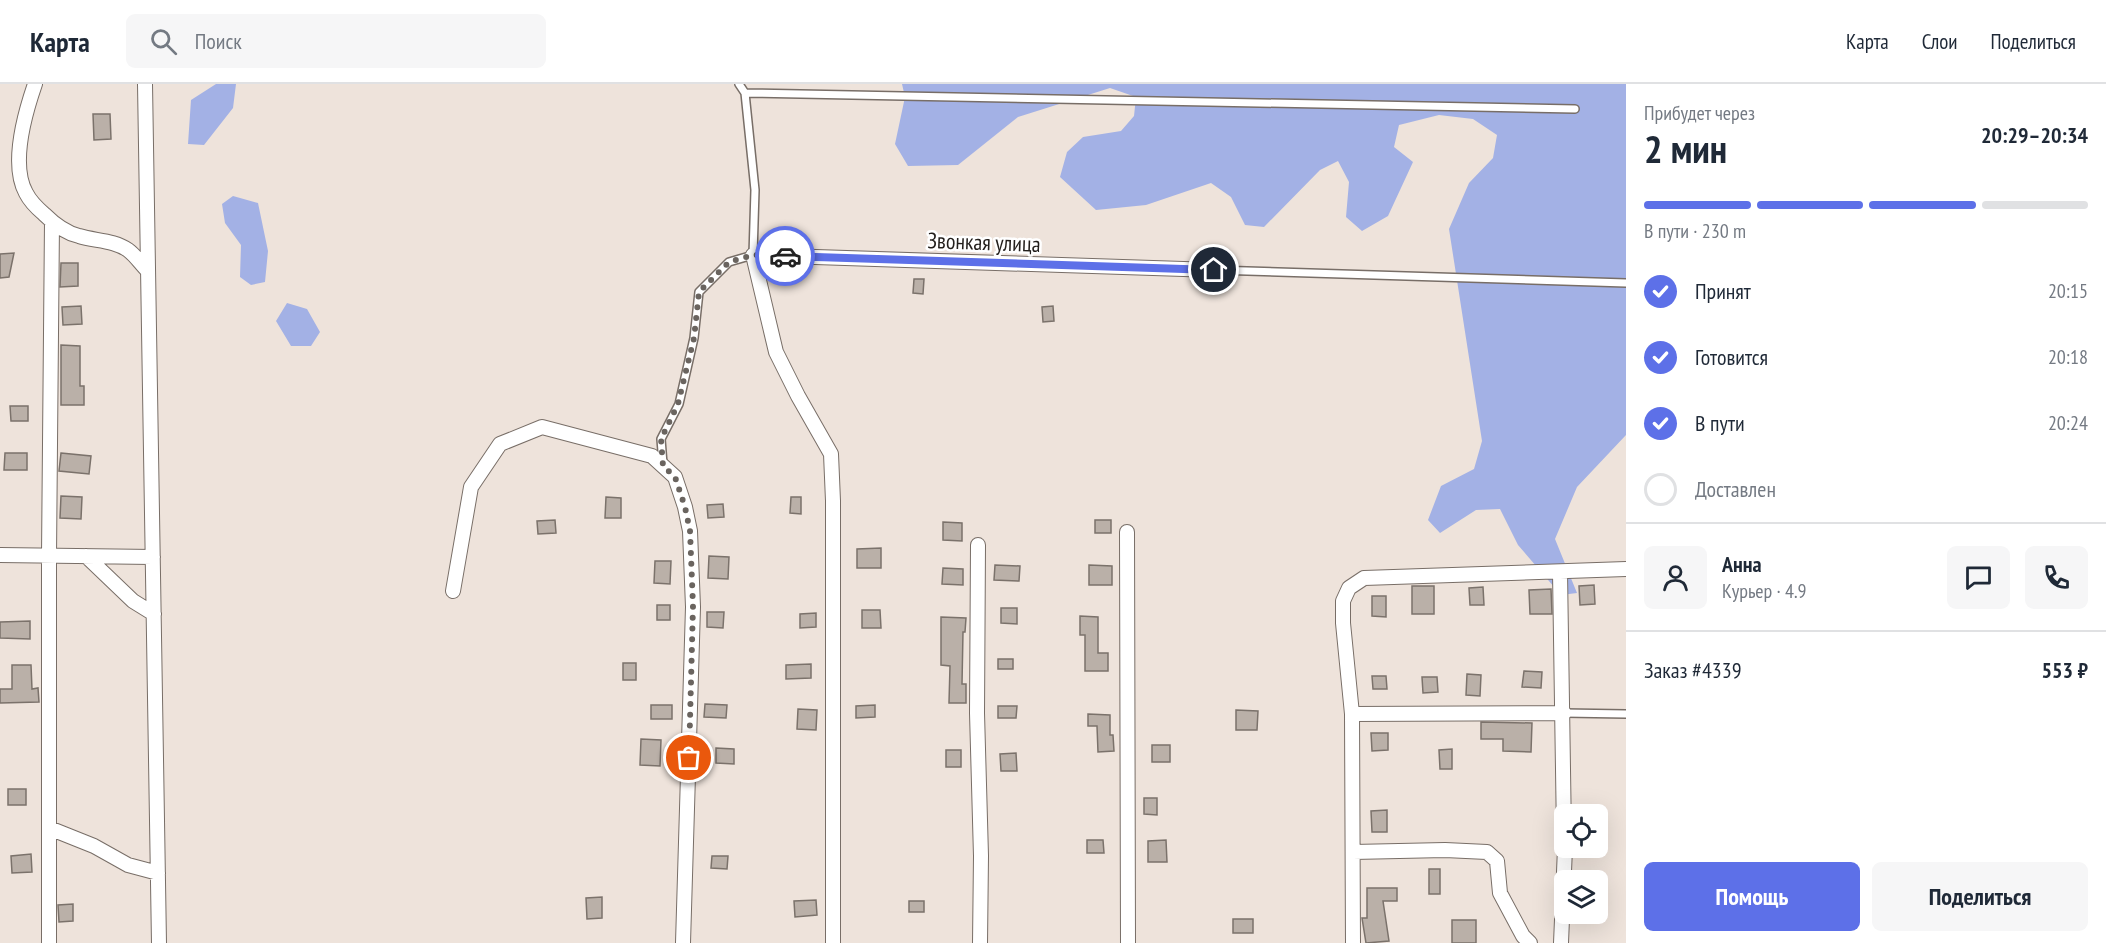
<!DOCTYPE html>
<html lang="ru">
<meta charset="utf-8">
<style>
:root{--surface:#fff;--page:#f6f6f7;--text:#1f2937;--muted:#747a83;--line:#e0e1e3;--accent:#5d70e8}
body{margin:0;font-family:"PT Sans Narrow",sans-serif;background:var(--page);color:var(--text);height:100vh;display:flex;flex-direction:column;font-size:22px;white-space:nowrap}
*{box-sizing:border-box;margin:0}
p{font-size:20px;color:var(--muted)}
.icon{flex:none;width:33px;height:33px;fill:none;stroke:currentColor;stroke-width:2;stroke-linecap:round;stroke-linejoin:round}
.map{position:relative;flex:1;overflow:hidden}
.details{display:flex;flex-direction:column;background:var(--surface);width:480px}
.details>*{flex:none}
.fabs{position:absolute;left:1554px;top:720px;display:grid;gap:12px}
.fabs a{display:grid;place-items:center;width:54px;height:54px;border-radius:9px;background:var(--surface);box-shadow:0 6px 24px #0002;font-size:30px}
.pin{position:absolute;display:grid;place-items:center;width:51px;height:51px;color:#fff;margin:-26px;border:3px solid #fff;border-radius:50%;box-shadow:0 2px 6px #0007}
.courier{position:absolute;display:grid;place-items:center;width:60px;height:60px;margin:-30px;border:4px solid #5d70e8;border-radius:50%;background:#fff;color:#222;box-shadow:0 2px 8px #0007}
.head em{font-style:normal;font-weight:600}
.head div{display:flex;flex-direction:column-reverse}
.head{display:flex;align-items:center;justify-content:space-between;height:102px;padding:0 18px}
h1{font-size:39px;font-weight:600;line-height:45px}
.bar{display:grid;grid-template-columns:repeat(4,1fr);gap:9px 6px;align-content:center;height:72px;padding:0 18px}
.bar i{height:8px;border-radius:4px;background:var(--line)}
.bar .current{background:var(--accent)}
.bar p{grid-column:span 4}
.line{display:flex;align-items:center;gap:15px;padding:0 18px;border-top:2px solid var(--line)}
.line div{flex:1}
.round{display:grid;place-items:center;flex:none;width:63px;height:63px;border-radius:9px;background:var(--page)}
ol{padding:0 18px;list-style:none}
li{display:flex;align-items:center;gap:18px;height:66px}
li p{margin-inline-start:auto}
li .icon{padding:6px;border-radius:50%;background:var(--accent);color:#fff;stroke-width:4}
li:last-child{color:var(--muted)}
li i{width:33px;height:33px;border:3px solid var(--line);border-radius:50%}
.action{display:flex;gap:12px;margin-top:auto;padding:12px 18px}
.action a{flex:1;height:69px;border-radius:9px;background:var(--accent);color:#fff;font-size:24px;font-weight:600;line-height:69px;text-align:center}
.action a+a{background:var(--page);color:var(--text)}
header{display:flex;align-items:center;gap:36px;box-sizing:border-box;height:84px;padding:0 30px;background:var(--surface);border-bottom:2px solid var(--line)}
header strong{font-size:28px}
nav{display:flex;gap:33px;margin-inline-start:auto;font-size:21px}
.search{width:420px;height:54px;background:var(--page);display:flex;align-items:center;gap:15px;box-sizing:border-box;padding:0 21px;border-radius:9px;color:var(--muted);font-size:22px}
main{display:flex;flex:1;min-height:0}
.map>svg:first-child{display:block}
.forest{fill:#a3b1e5}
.building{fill:#bab0a8;stroke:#7b726b;stroke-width:1.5}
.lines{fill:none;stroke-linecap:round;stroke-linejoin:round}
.lane-casing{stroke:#786e67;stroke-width:10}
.street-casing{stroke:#786e67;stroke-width:16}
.lane{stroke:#fff;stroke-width:7}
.street{stroke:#fff;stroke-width:14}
.done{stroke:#6a645f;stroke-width:6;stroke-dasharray:0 10.8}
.route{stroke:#5d70e8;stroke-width:8}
.labels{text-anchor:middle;stroke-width:5;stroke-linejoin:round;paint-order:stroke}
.street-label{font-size:22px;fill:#231f1c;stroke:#fff}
</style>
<header>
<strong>Карта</strong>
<div class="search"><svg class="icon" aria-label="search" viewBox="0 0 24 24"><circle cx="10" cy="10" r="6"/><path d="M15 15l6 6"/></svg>Поиск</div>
<nav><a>Карта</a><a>Слои</a><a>Поделиться</a></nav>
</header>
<main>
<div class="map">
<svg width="1626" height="859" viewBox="0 0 1626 859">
<rect width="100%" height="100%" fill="#eee3db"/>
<!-- forest -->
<path class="forest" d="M216 0H236L233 24 204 61 188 60 191 16Z
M902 0H1626V351L1577 403 1555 455 1577 509 1561 511 1518 461 1500 425 1476 426 1440 449 1428 436 1441 402 1474 385 1482 357 1449 145 1469 99 1493 74 1497 51 1473 35 1439 31 1399 41 1394 63 1413 78 1388 132 1362 147 1346 133 1349 98 1338 77 1320 86 1264 143 1245 141 1231 113 1211 99 1146 121 1096 126 1060 93 1067 68 1083 53 1121 47 1134 32 1136 13 1110 4 1018 33 958 81 908 82 895 60 905 13Z
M233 112 258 119 268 167 265 198 251 201 240 193 241 161 225 139 222 120Z
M287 219 307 225 320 248 311 262H291L276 237Z"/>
<!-- building -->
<path class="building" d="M93 30H110L111 55 94 56Z
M14 169 9 193 0 194V170Z
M61 179H78V202L60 203Z
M914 195H924L923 210 913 209Z
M81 222 82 240 63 241 62 223Z
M1053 222 1054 237 1043 238 1042 223Z
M61 261 80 262V302H84V321H61Z
M10 322H28V337H11Z
M5 369H27V386H4Z
M61 369 91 372 89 390 59 387Z
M61 412 82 413 81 435 60 434Z
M606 413 621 414V434H605Z
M791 413H801V430L790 429Z
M723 420 724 433 708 434 707 421Z
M555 436 556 449 538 450 537 437Z
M1095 436H1111V449H1095Z
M943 438 962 439V457L943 456Z
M881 464V484H857V465Z
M709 472 729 473 728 495 708 494Z
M655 477H671L670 500 654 499Z
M995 481 1020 482 1019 497 994 496Z
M1089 481 1112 482V501H1089Z
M943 484 963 485V501L942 500Z
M1594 501 1595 520 1580 521 1579 502Z
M1412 502H1434V530H1412Z
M1483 503 1484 521H1470L1469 504Z
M1551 505 1552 530H1530L1529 506Z
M1372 512H1386V533L1372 532Z
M657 521H670V536H657Z
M1001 524H1017V540L1001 539Z
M862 526H880L881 544H862Z
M707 528H724L723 544 707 543Z
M816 529V543L800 544V530Z
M1080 532 1098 533V569H1108V587H1085V551H1080Z
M941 533 966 534 965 548H963L962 600H966V619H949L950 582 941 581Z
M30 537V555L0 554V538Z
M998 575H1013V585H998Z
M623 579H636V596H623Z
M811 580V594L786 595V581Z
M12 581H31L32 605 38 604 39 618 0 619V605H12Z
M1524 587 1542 588 1541 604 1522 603Z
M1467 590 1481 591 1480 612 1466 611Z
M1372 592H1386L1387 605H1373Z
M1422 593H1437L1438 608 1423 609Z
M705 620 727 621 726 634 704 633Z
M651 621H672V635H651Z
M875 621V633L856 634V622Z
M998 622H1017L1016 634H998Z
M798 625 817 626 816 646 797 645Z
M1236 626 1258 627 1257 646H1236Z
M1088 630 1110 631V651H1113L1114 667 1098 668 1097 642H1088Z
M1481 638 1532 639 1531 668 1503 667V655H1481Z
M1371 649H1388V666L1372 667Z
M641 655 661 656 660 682 640 681Z
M1152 661H1170V678H1152Z
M716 664 734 665V680L716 679Z
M1452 665V685H1440L1439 666Z
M946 666H961V683H946Z
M1016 669 1017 687H1001L1000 670Z
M8 705H26V721H8Z
M1144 714H1157V731L1144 730Z
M1387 726V748H1372L1371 727Z
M1087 756H1103L1104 769H1087Z
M1166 756 1167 778H1148V757Z
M31 770 32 788 12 789 11 772Z
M712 772H728L727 785 711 784Z
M1429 785H1440V810H1429Z
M1367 804H1397V817H1383L1389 857 1366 859 1362 834H1367Z
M602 813V834L587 835 586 814Z
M816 816 817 831 795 833 794 817Z
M909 817H924V828H909Z
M73 820V837L59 838 58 821Z
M1233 835H1253V849H1233Z
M1452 836H1476V859H1452Z"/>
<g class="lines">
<!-- lane casing -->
<g class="lane-casing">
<path id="lane" d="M745 9 1575 25
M1214 186 1626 199
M663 380 661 355 679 320 694 254 699 208 729 178 753 171 755 106 745 9 739 0
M1564 629 1626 630"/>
</g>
<!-- street casing -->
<g class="street-casing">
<path id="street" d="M35 0C25 29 10 80 26 109 30 117 37 124 44 130 53 139 66 149 79 152 95 157 114 156 128 166 135 171 141 180 147 186
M145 0 159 859
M1127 448 1128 859
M978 461 977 629 981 772 980 859
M0 471 153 473
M86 472 133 517 154 530
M1560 488 1564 751
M453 507 471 403 500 360 542 343 652 372 675 393 685 423 690 447 693 523 683 859
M1352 630 1564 629
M49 744 94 762 128 781 158 789
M1353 768 1445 766 1487 768 1497 777 1500 809 1523 852 1530 859
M49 859V471L52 138
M833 859V417L831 370 798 312 776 268 753 171 1214 186
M1353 859 1352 630 1343 539V517L1349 504 1364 494 1626 485
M1561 859 1565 764"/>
</g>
<!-- lane -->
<use href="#lane" class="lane"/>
<!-- street -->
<use href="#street" class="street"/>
</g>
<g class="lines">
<!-- done -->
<path class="done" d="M689 674 693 522 690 447 685 423 675 393 663 382 661 355 678 320 694 254 699 208 729 178 753 171 785 172"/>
<!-- route -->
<path class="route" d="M785 172 1214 186"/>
</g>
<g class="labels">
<!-- street labels -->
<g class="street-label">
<text transform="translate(984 158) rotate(2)" y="8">Звонкая улица</text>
</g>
</g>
</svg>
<div class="fabs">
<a><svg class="icon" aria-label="locate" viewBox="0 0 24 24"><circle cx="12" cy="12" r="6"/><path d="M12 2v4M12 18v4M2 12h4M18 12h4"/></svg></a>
<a><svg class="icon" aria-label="layers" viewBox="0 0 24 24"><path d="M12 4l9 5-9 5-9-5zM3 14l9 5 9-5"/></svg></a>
</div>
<div class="pin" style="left:689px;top:674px;background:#ea580c"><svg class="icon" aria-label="bag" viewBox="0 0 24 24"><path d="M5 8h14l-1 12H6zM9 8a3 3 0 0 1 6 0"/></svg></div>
<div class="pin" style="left:1214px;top:186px;background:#1f2937"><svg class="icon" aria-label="home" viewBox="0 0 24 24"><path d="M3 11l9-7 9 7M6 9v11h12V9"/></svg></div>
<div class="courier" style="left:785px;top:172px"><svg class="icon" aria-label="car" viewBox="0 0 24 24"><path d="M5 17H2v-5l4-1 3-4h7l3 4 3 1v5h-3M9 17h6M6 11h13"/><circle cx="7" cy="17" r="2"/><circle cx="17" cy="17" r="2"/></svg></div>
</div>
<section class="details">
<div class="head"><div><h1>2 мин</h1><p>Прибудет через</p></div><em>20:29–20:34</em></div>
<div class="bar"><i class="current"></i><i class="current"></i><i class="current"></i><i></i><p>В пути · 230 m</p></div>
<ol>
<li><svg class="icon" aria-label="check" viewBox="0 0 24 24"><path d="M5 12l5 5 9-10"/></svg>Принят<p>20:15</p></li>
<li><svg class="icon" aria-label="check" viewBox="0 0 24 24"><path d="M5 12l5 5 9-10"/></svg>Готовится<p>20:18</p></li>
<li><svg class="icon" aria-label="check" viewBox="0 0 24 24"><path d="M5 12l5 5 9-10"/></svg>В пути<p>20:24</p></li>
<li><i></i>Доставлен</li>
</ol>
<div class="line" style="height:108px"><a class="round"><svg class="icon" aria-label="person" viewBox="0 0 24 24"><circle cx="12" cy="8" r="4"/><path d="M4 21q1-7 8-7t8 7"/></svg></a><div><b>Анна</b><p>Курьер · 4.9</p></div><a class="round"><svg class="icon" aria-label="chat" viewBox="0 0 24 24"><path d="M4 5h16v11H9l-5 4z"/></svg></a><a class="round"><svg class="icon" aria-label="phone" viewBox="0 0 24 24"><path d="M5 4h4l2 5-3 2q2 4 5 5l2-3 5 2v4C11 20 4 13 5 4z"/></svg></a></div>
<div class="line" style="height:78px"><div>Заказ #4339</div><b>553 ₽</b></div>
<div class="action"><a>Помощь</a><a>Поделиться</a></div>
</section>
</main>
